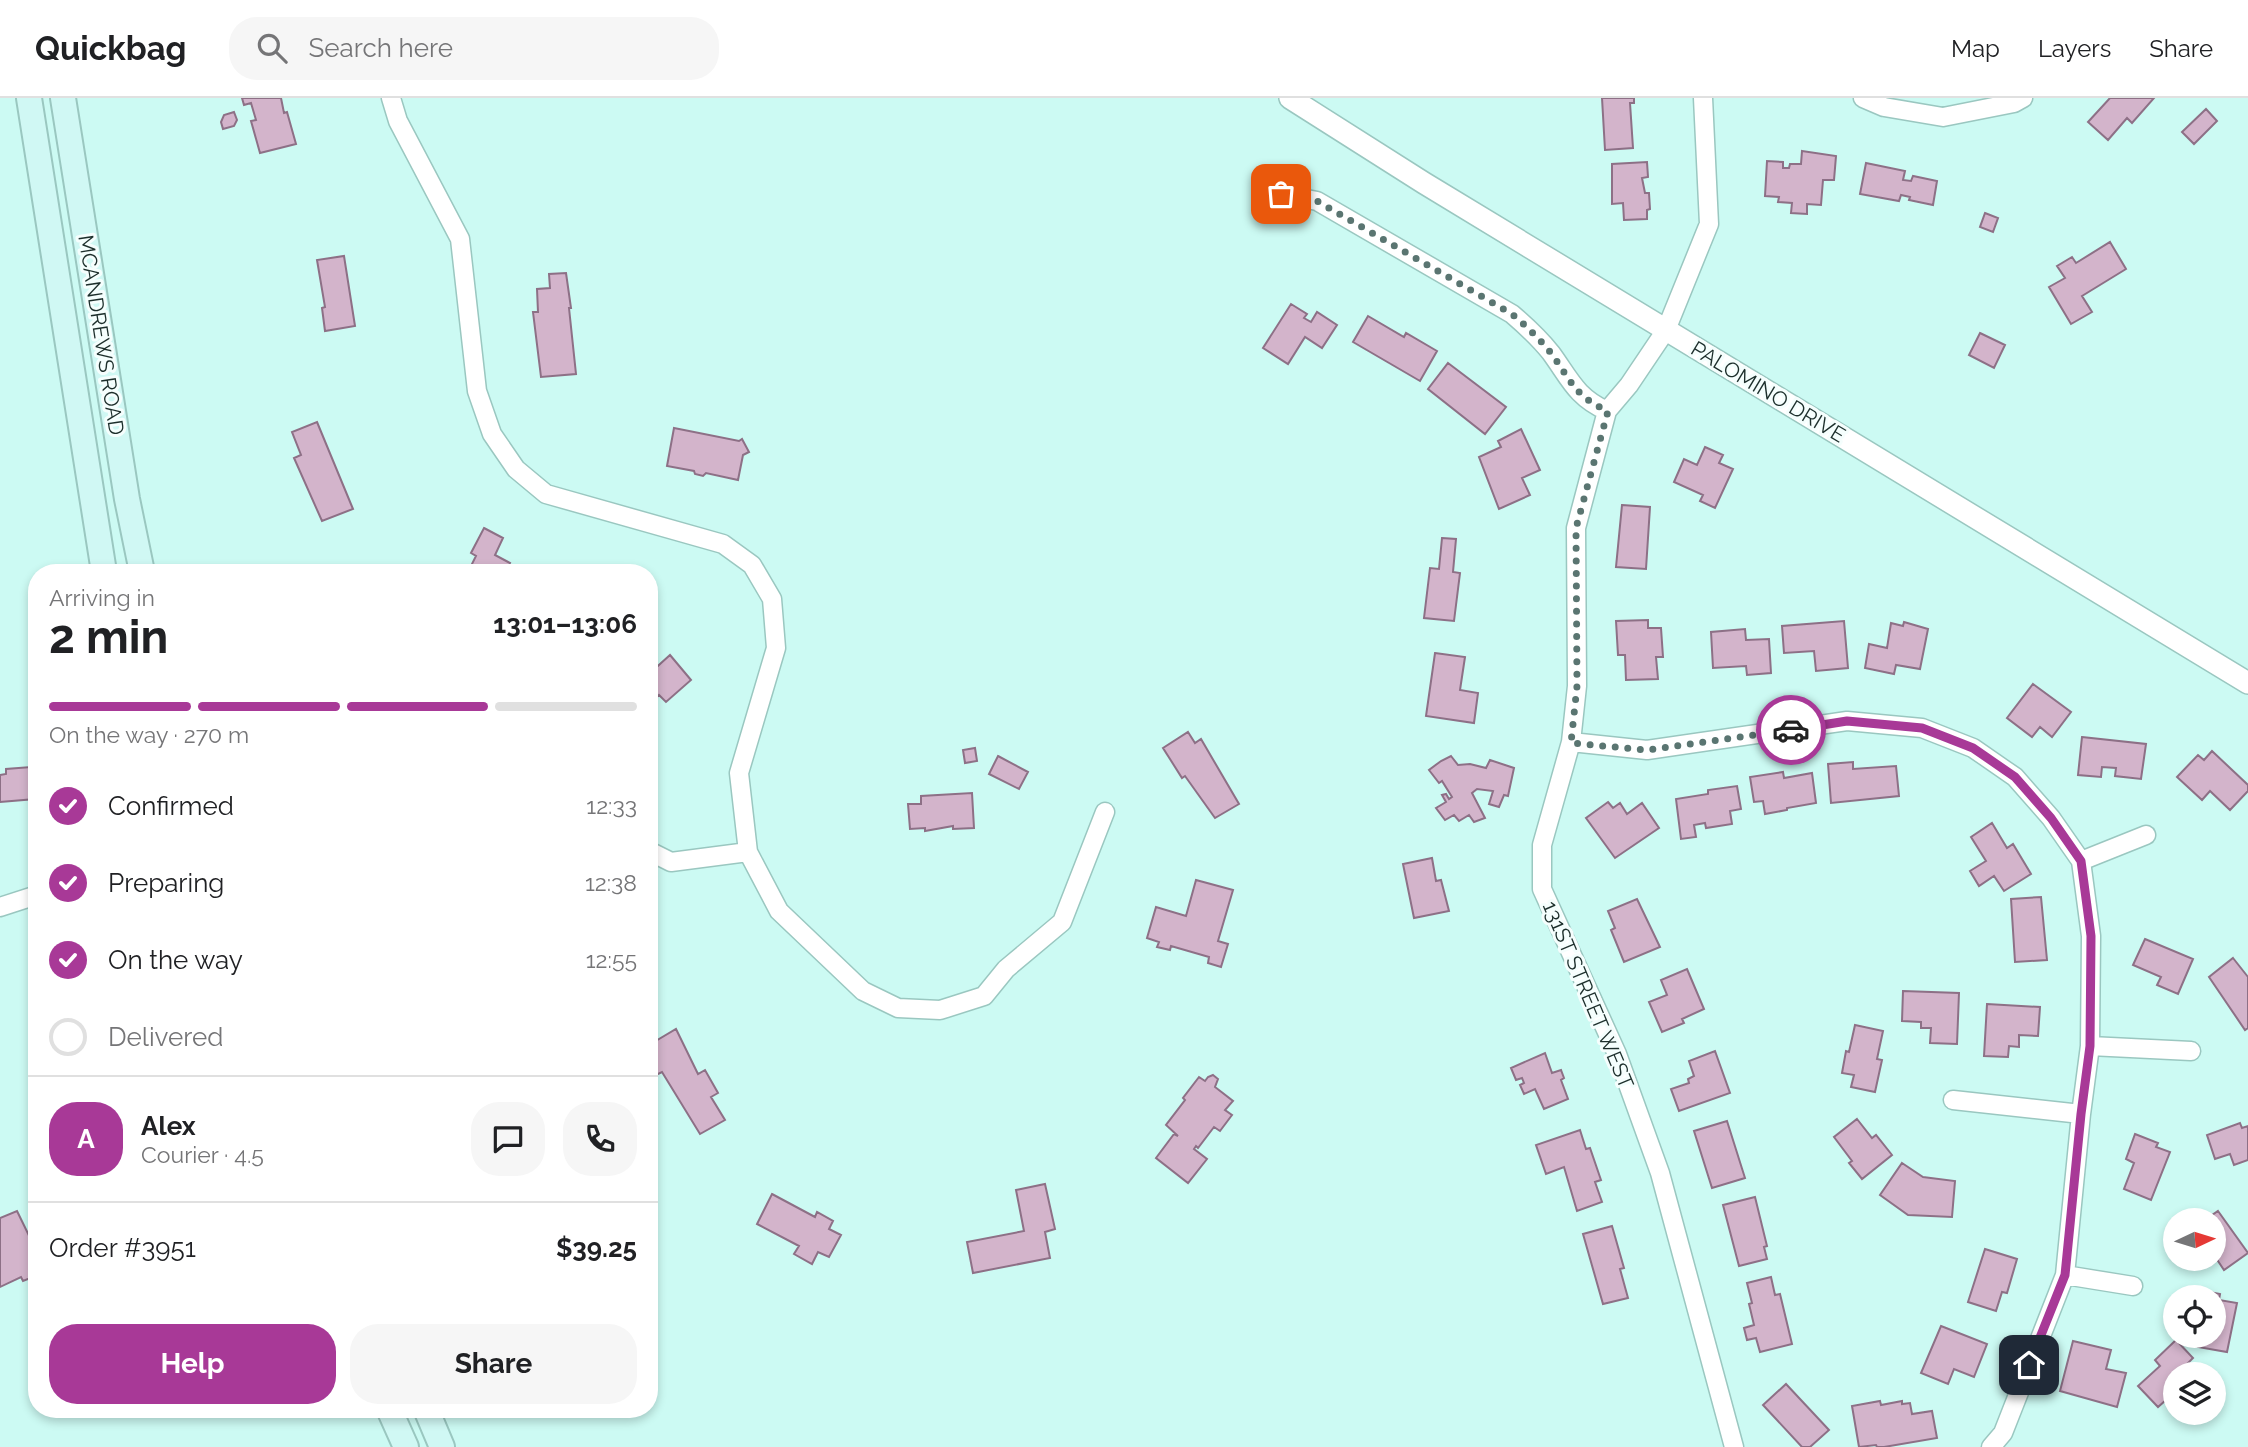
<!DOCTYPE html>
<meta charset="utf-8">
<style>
:root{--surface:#fff;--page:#f6f6f6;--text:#202124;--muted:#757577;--line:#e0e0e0;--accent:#a83997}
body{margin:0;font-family:Raleway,sans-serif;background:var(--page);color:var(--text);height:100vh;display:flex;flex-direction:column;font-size:26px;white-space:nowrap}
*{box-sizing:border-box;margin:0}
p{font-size:23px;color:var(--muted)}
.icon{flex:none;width:38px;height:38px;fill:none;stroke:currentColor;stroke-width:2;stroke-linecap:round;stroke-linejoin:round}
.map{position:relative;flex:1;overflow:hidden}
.drawer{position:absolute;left:28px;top:466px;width:630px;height:854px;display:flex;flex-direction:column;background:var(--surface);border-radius:28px;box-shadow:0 4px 10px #0003}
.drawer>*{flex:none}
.needle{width:46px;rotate:86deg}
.fabs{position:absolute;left:2163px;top:1110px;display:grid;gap:14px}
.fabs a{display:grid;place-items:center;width:63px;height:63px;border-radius:50%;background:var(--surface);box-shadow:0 4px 10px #0003;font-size:35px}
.pin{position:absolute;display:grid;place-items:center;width:60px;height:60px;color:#fff;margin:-30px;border-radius:14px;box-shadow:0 4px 10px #0006}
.courier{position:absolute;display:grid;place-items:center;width:70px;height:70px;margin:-35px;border:5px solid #a83997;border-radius:50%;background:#fff;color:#222;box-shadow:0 2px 9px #0007}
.headline em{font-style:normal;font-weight:700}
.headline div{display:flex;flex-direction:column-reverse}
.headline{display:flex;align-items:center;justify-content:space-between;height:119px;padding:0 21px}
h1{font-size:46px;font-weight:700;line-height:52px}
.bar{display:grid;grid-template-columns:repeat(4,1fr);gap:10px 7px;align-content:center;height:84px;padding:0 21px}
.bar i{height:9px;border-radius:5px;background:var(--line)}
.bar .current{background:var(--accent)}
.bar p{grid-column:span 4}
.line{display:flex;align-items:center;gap:18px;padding:0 21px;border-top:2px solid var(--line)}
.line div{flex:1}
.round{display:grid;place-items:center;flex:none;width:74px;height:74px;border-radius:28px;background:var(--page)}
ol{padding:0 21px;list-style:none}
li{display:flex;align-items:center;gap:21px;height:77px}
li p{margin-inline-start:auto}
li .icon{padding:7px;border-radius:50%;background:var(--accent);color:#fff;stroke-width:4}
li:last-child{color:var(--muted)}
li i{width:38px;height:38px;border:4px solid var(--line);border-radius:50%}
.action{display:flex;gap:14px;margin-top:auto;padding:14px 21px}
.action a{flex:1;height:80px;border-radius:28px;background:var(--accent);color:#fff;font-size:28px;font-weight:700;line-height:80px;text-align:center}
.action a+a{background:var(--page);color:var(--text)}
header{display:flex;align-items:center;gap:42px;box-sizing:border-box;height:98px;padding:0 35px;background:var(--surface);border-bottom:2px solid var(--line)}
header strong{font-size:33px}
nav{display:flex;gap:38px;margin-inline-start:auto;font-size:24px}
.search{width:490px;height:63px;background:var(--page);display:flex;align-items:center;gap:18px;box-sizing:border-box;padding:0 24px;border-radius:28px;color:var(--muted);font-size:26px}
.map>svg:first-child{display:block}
.building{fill:#d3b4cb;stroke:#8d7086;stroke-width:2}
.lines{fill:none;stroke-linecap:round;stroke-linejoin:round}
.minor-casing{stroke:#9ac7c0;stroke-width:21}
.tertiary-casing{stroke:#9ac7c0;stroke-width:24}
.secondary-casing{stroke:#9ac7c0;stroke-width:28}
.minor{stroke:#fff;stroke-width:18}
.tertiary{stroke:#fff;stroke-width:21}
.secondary{stroke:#d0f8f4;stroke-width:24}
.done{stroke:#5a7571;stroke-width:7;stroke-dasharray:0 12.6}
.route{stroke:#a83997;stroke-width:9}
.labels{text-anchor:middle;stroke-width:6;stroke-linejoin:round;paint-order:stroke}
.street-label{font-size:21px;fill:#1c2e2b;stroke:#f5fefd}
</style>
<header>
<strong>Quickbag</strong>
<div class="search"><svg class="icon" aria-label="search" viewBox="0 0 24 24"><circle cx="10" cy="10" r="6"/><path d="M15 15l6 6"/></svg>Search here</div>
<nav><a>Map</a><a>Layers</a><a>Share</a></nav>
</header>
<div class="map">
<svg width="2248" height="1349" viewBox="0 0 2248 1349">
<rect width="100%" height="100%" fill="#ccfaf3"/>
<!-- building -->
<path class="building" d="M242 0H281L284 15 287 14 296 46 260 55 251 23 256 22 251 5 244 7Z
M1602 0H1634V5H1630L1633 50 1605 52Z
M2110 0H2154L2132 25 2127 20 2108 42 2088 24Z
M2206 11 2217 23 2194 46 2182 34Z
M234 14 237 22 234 28 223 31 221 24 224 17Z
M1802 53 1836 58 1834 82H1823L1821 107 1807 106V116L1791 115 1792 105 1778 104 1779 99 1765 98 1767 63 1783 64V70H1789L1790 66H1801Z
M1647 64 1648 79 1642 80 1645 95H1649L1650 111 1647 112V121L1624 122 1623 105 1612 106V66Z
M1866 65 1905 73 1903 82 1911 83 1913 78 1937 83 1933 107 1909 102 1910 99 1901 97 1899 103 1860 96Z
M1985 115 1998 120 1993 134 1980 129Z
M2110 144 2126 171 2082 198 2092 214 2071 226 2049 189 2065 180 2057 168 2072 159 2076 165Z
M344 158 355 228 325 233 322 210 325 209 317 162Z
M566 175 571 210H569L576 276 541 279 533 214H538L537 191 550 190 549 176Z
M1291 206 1307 216 1304 220 1311 224 1317 214 1337 227 1322 250 1305 239 1288 266 1263 250Z
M1368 218 1404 239 1406 235 1437 253 1420 283 1353 244Z
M1980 235 2005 247 1994 270 1969 257Z
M1448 265 1506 309 1485 336 1428 291Z
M317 324 353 411 322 423 294 360 301 357 292 334Z
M674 330 739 343 742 341 749 354 743 357 738 382 706 375 703 378 695 376 694 373 667 368Z
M1521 331 1540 372 1522 380 1530 397 1499 411 1479 359 1501 349 1498 343Z
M1705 349 1723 357 1719 365 1733 371 1715 410 1700 403 1703 397 1674 384 1684 361 1697 367Z
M1622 407 1650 409 1646 471 1616 469Z
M484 430 503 440 495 457 510 465 508 469 516 473 518 470 526 474H468L476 458 471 455Z
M1442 440 1456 441 1453 474 1460 475 1454 523 1424 520 1430 470 1439 471Z
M1648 522V530H1661L1663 559H1656L1658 581 1626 582 1625 557H1618L1616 523Z
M1844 523 1848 570 1816 573 1814 553 1784 555 1782 528Z
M1904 524 1928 531 1920 571 1896 567 1894 576 1865 570 1869 546 1887 550 1891 525 1903 528Z
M1745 531 1746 542 1769 541 1771 575 1747 577 1746 568 1713 570 1711 534Z
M1435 555 1465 559 1460 592 1478 595 1474 625 1426 618Z
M670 557 691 582 666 604 659 597 651 605 653 607 649 610V576Z
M2033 586 2071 614 2052 639 2040 629 2032 639 2007 620Z
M1188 634 1195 645 1201 641 1239 706 1215 720 1185 678 1182 680 1163 650Z
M2082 639 2146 646 2141 681 2115 678 2116 670 2102 669 2101 679 2078 677Z
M975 650 977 663 965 665 963 652Z
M2212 653 2248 687V693L2230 712 2210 693 2202 702 2177 679 2198 657 2204 662Z
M998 658 1028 674 1019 691 989 676Z
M1451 658 1458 667 1470 666 1486 670 1490 662 1514 670 1508 698 1504 697 1499 709 1489 706 1493 693 1477 691 1472 695 1485 720 1474 724 1469 717 1459 723 1454 717 1445 722 1436 710 1446 704 1442 697 1446 696 1449 701 1452 699 1442 683 1439 685 1429 672 1441 663Z
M1853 664V671L1896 668 1899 698 1831 705 1828 666Z
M31 669 35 701 0 704V677L6 676V671Z
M1783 674 1784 680 1812 675 1816 705 1787 710V712L1765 716 1763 703 1754 704 1750 679Z
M1737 688 1741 711 1730 713 1732 726 1706 730 1705 725 1694 727 1696 739 1681 741 1676 701 1708 696V692Z
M972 695 974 730 953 731V728L925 733V730L910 731 908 706H921V698Z
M1608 704 1613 710 1620 705 1627 716 1642 705 1659 730 1615 760 1586 720Z
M1992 725 2007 750 2013 746 2031 776 2004 793 1994 778 1979 788 1970 773 1986 763 1971 739Z
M1432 760 1436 783 1441 782 1449 813 1414 820 1403 766Z
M1196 782 1233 792 1218 843 1228 846 1221 869 1208 865 1209 859 1171 848 1170 852 1157 849 1159 844 1147 840 1156 809 1186 818Z
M2041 799 2047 862 2015 864 2011 801Z
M1637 801 1660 849 1624 864 1611 832 1615 830 1608 813Z
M2145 841 2193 861 2178 896 2157 887 2161 879 2133 867Z
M2233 860 2248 879V930L2245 932 2209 879Z
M1687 871 1704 911 1682 921 1684 925 1662 934 1649 904 1667 897 1661 882Z
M1903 893 1959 895 1957 946 1930 945 1931 930H1921V924L1902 923Z
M1987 906 2040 909 2038 938 2019 937V949L2009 948 2008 959 1984 958Z
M1855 927 1883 933 1877 961 1882 962 1875 994 1851 989 1854 977 1842 975 1846 953 1849 954Z
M676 931 698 976 705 972 718 995 711 999 725 1022 700 1036 662 974 656 977 649 966V947Z
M1715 953 1730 995 1679 1013 1671 991 1689 985 1688 981 1694 978 1689 963Z
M1545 955 1552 975 1561 972 1564 980 1561 982 1568 1001 1544 1011 1535 991 1524 996 1520 987 1524 985 1522 980 1516 982 1511 970Z
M1213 977 1218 981 1215 989 1233 1003 1225 1012 1232 1017 1220 1033 1214 1029 1198 1050 1196 1048 1194 1051 1207 1061 1188 1085 1156 1060 1174 1036 1178 1038 1166 1027 1185 1002 1183 1000 1199 979 1205 983 1208 979Z
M1857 1021 1872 1040 1876 1037 1892 1057 1862 1081 1849 1065 1852 1063 1834 1039Z
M1727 1023 1745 1080 1712 1090 1694 1033Z
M2240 1025 2242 1030 2248 1028V1062L2234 1067 2230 1056 2215 1061 2207 1037Z
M1580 1032 1586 1051 1590 1050 1601 1082 1595 1084 1602 1104 1577 1113 1564 1069 1546 1076 1536 1047Z
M2135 1036 2158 1045 2156 1049 2170 1054 2151 1102 2124 1091 2134 1065 2126 1061Z
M1902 1065 1923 1079 1955 1083 1952 1119 1908 1117 1880 1097Z
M1045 1086 1055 1131 1045 1134 1050 1160 973 1175 967 1144 1024 1133 1016 1092Z
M772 1096 815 1119 817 1114 833 1123 829 1131 841 1137 829 1159 818 1154 812 1166 794 1156 799 1148 757 1126Z
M1755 1099 1767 1148 1764 1149 1767 1161 1739 1168 1723 1107Z
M17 1113 37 1154V1172L31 1175 33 1179 23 1183 21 1179 0 1189V1120Z
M2218 1113 2248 1155 2224 1172 2214 1157V1122H2205Z
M1612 1128 1624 1170 1620 1171 1628 1200 1603 1206 1583 1136Z
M1985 1151 2017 1161 2007 1195 2002 1194 1996 1213 1968 1204Z
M1771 1179 1775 1197 1780 1196 1792 1246 1760 1254 1756 1240 1747 1242 1744 1230 1754 1227 1749 1206 1752 1205 1747 1185Z
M2199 1192 2220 1196 2219 1202 2237 1205 2227 1254 2198 1249 2200 1237H2214V1199H2198Z
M1941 1228 1987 1246 1974 1279 1954 1271 1948 1286 1921 1275Z
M2176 1242 2193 1260 2186 1267 2194 1276H2175V1294L2158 1309 2138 1288 2160 1268 2155 1262Z
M2073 1243 2111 1252 2106 1271 2126 1275 2117 1309 2060 1293Z
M1786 1286 1829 1332 1810 1349H1802L1763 1307Z
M1880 1303 1881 1307 1902 1303V1306L1910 1305 1912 1316 1932 1313 1937 1340 1884 1349H1877L1876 1347 1859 1349 1852 1308Z"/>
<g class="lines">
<!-- minor casing -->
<g class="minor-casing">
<path id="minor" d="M391 0 398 23 460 141 477 293 492 336 516 371 546 396 723 446 752 467 772 501 776 550 739 675 748 754 779 813 863 893 898 910 940 912 984 898 1006 871 1062 824 1105 714
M1703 0 1709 126 1666 232 1629 287 1607 313 1576 430 1577 588 1571 644 1542 747V791L1617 956 1660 1075 1734 1349
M1863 0 1884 9 1943 19 2014 5 2023 0
M1281 96 1317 103 1512 216C1526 228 1539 240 1551 255 1570 281 1576 299 1607 313
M1571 644 1647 652 1847 623 1922 630 1973 650 2015 679 2051 720 2081 763 2091 838 2090 948 2081 1016 2065 1177 2003 1335 1991 1349
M649 753 671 764 748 754
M2081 763 2146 737
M0 809 37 797
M2090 948 2191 953
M1953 1002 2081 1016
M2065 1177 2133 1188"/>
</g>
<!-- tertiary casing -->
<g class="tertiary-casing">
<path id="tertiary" d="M1290 0 1424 85 2248 585"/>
</g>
<!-- secondary casing -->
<g class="secondary-casing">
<path id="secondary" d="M29 0 104 474
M63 0 127 401 142 474
M389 1311 406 1349
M426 1311 442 1349"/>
</g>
<!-- minor -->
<use href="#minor" class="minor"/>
<!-- tertiary -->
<use href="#tertiary" class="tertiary"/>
<!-- secondary -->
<use href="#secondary" class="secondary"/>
</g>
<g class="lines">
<!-- done -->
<path class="done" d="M1281 96 1317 103 1512 216C1526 228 1539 240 1551 255 1570 281 1575 299 1608 313L1576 430 1577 588 1571 645 1647 652 1791 632"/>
<!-- route -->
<path class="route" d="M1791 632 1847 623 1922 630 1973 650 2015 679 2051 720 2081 763 2091 838 2090 948 2081 1016 2065 1177 2029 1267"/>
</g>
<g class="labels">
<!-- street labels -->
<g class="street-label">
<text transform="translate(101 237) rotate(81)" y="7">MCANDREWS ROAD</text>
<text transform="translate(1768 294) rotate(31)" y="7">PALOMINO DRIVE</text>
<text transform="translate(1588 897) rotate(67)" y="7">131ST STREET WEST</text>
</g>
</g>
</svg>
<div class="fabs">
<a><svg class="needle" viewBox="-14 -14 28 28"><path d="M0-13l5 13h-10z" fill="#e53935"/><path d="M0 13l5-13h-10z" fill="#757577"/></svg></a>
<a><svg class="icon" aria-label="locate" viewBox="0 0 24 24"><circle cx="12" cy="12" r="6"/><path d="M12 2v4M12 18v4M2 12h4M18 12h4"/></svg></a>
<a><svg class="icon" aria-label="layers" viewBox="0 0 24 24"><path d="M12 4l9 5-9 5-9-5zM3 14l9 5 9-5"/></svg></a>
</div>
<div class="pin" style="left:1281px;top:96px;background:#ea580c"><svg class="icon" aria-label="bag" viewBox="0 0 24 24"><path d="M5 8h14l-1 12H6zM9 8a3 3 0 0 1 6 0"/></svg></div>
<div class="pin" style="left:2029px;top:1267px;background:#1f2937"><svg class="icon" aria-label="home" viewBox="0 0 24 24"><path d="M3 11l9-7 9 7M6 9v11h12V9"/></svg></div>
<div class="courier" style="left:1791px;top:632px"><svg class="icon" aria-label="car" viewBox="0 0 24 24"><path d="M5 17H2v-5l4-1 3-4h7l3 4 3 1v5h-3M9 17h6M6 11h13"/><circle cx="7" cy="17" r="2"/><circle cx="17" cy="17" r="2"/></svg></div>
<section class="drawer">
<div class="headline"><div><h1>2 min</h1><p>Arriving in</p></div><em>13:01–13:06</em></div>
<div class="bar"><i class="current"></i><i class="current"></i><i class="current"></i><i></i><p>On the way · 270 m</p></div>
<ol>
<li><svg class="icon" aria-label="check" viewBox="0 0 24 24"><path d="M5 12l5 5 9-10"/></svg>Confirmed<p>12:33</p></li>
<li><svg class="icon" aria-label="check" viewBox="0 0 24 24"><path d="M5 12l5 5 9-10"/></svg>Preparing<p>12:38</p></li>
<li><svg class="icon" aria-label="check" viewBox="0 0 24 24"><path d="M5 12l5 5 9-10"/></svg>On the way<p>12:55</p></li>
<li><i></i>Delivered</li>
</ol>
<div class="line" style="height:126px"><b class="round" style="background:var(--accent);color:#fff">A</b><div><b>Alex</b><p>Courier · 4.5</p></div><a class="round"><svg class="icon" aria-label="chat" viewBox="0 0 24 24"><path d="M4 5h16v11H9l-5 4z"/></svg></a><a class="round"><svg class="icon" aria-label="phone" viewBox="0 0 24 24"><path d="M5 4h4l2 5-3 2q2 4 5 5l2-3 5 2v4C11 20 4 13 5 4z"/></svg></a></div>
<div class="line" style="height:91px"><div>Order #3951</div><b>$39.25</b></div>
<div class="action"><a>Help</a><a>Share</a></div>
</section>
</div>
